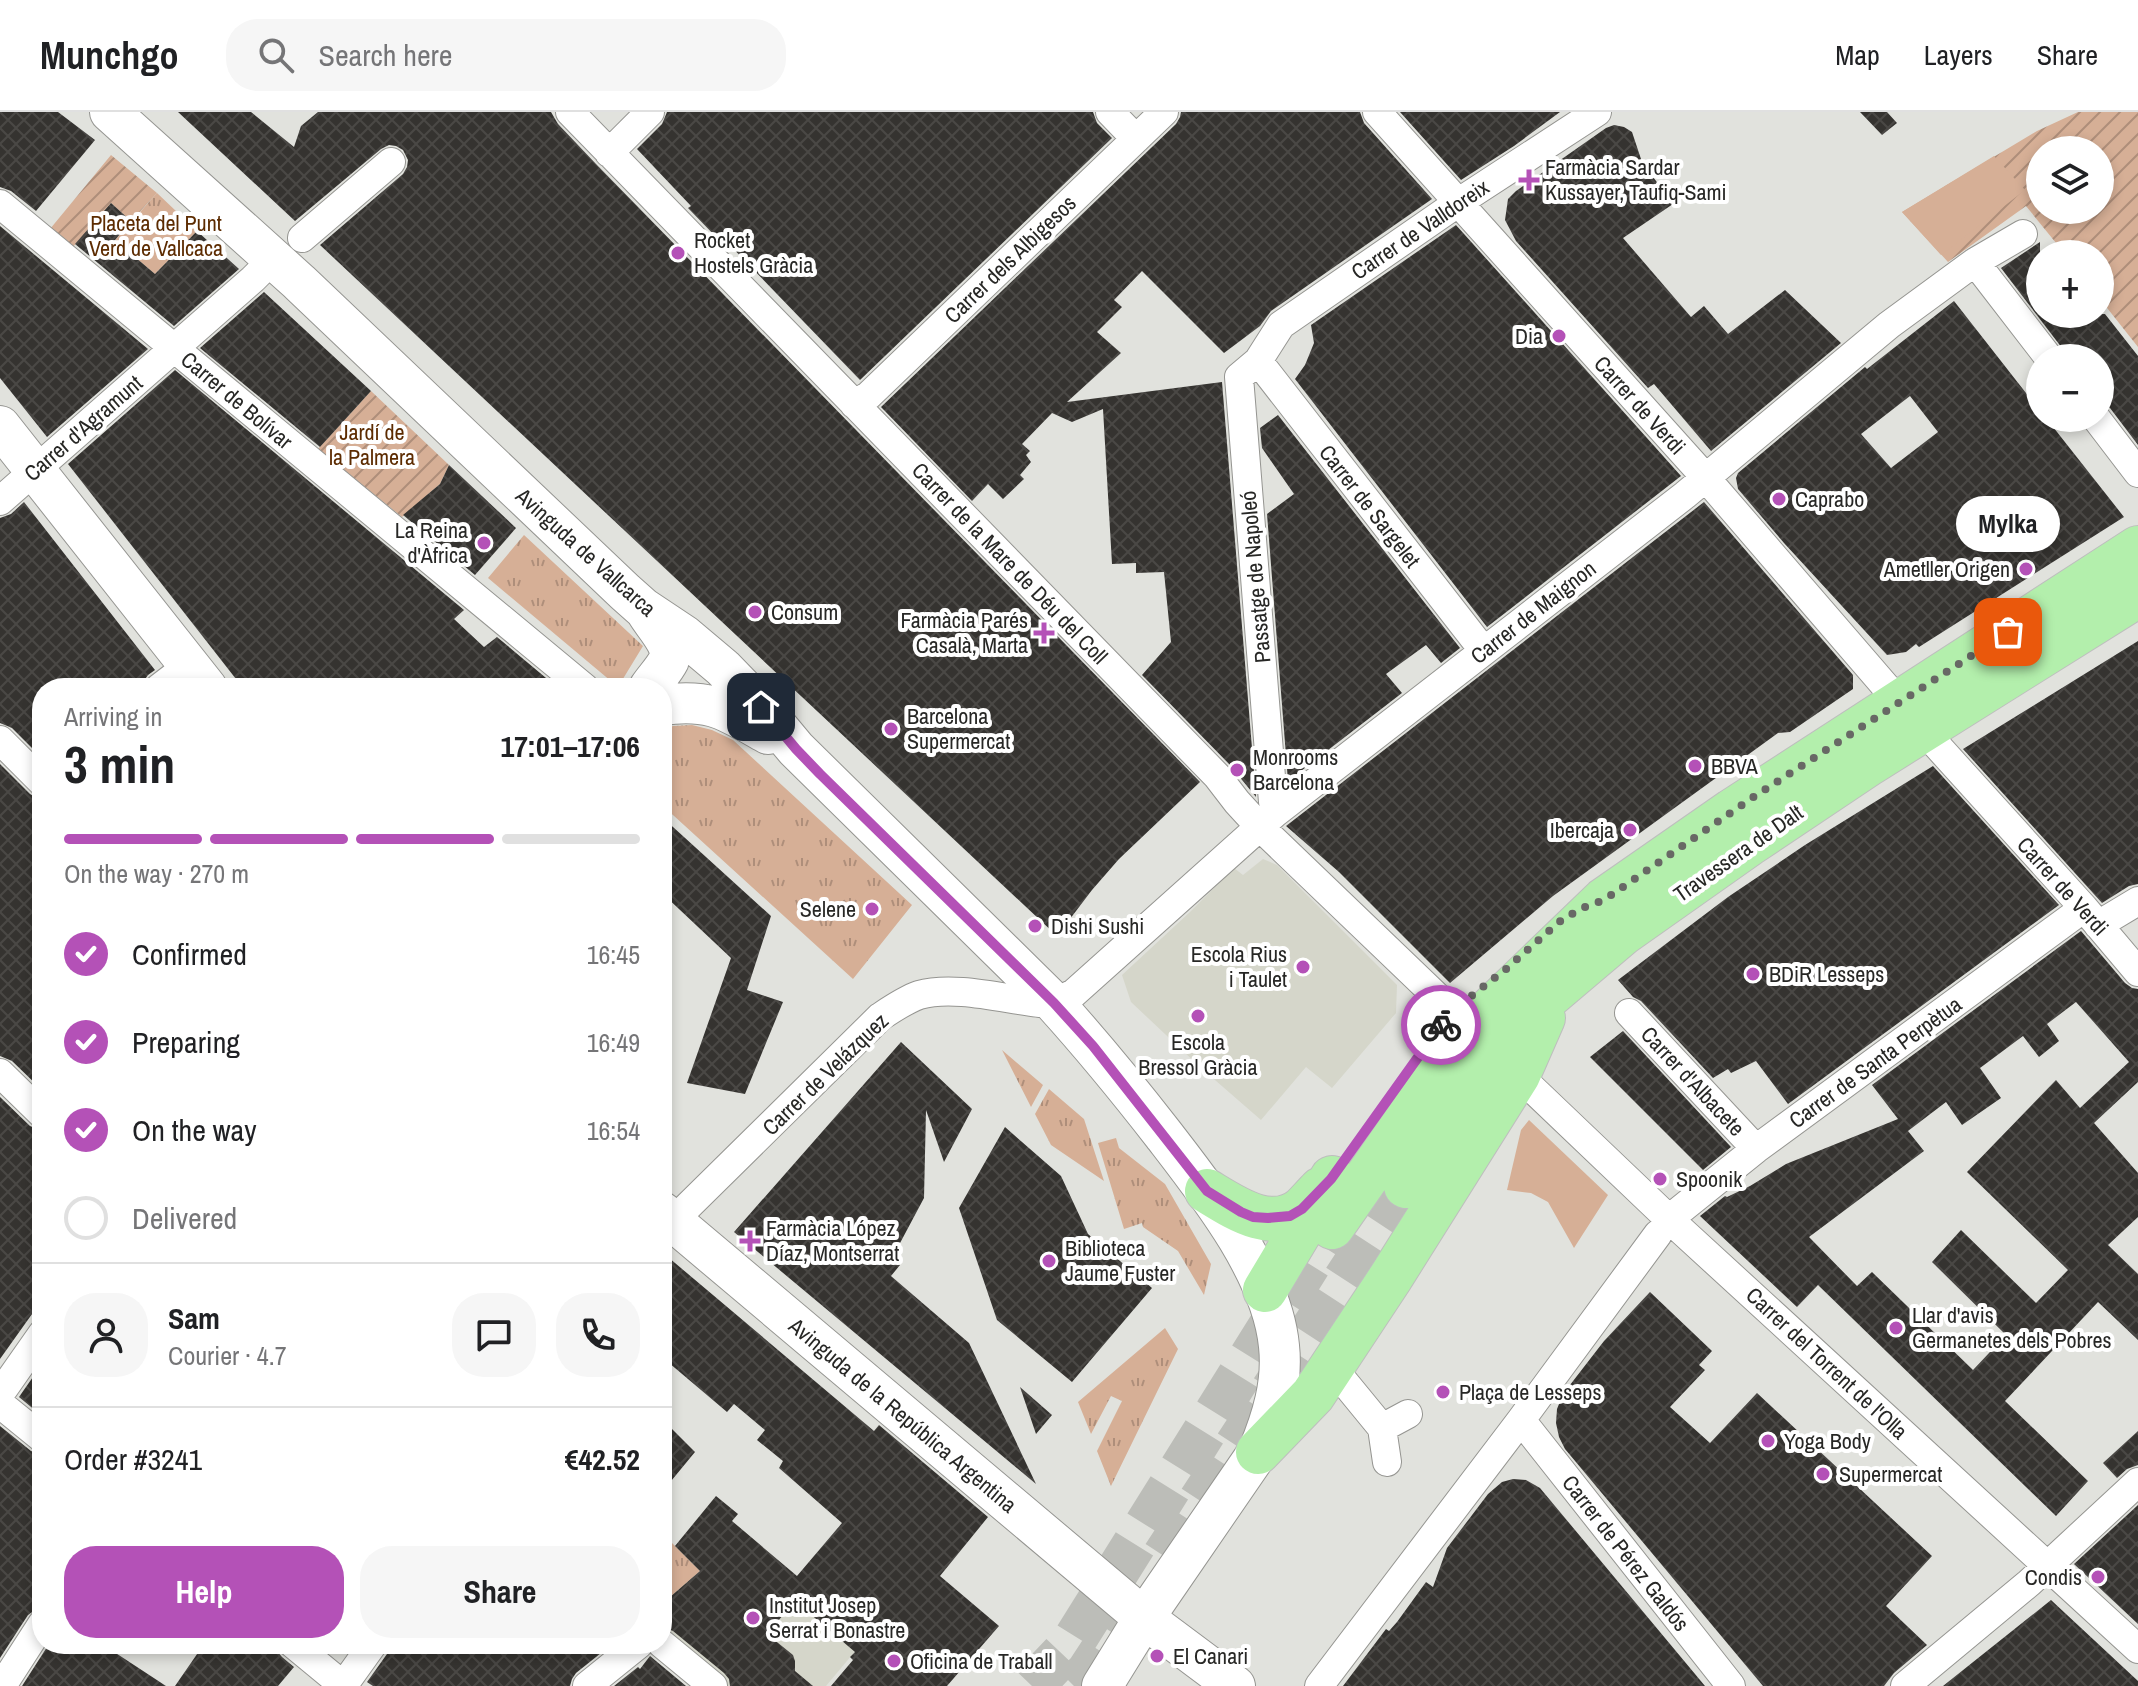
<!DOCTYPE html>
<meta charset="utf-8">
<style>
:root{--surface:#fff;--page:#f6f6f6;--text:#202124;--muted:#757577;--line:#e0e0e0;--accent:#b451b7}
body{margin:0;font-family:"Archivo Narrow",sans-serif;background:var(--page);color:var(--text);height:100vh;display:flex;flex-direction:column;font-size:30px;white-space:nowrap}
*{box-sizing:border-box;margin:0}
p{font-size:26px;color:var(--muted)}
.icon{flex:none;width:44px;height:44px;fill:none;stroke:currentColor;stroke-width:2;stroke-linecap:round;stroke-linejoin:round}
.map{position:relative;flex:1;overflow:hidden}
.details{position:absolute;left:32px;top:566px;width:640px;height:976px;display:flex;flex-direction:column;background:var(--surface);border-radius:32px;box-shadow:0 4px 12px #0003}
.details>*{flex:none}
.tools{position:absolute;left:2026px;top:24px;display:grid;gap:16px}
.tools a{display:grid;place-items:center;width:88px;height:88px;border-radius:50%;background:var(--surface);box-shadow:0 4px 12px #0003;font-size:40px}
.pin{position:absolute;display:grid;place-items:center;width:68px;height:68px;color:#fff;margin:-34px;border-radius:16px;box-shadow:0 4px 12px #0006}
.courier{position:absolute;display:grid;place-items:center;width:80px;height:80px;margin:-40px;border:6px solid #b451b7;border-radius:50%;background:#fff;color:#222;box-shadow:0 2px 10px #0007}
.bubble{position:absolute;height:56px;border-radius:28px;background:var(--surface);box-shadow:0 4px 12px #0003;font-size:26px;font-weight:700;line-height:56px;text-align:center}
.headline em{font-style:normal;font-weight:700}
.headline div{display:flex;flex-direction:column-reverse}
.headline{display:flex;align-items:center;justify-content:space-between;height:136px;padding:0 32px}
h1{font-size:52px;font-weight:700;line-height:60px}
.bar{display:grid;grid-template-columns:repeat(4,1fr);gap:12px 8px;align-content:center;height:96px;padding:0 32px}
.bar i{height:10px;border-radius:6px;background:var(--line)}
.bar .current{background:var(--accent)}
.bar p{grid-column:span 4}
.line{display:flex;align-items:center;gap:20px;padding:0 32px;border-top:2px solid var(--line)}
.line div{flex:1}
.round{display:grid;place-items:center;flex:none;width:84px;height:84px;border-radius:32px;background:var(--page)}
ol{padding:0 32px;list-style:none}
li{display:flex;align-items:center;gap:24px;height:88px}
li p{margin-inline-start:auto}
li .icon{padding:8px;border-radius:50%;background:var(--accent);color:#fff;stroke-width:4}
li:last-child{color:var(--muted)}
li i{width:44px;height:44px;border:4px solid var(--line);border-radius:50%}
.button{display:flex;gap:16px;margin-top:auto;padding:16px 32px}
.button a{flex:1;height:92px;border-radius:32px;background:var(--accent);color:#fff;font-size:32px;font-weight:700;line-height:92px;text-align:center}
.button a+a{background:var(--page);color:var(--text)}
header{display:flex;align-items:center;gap:48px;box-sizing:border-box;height:112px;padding:0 40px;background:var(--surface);border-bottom:2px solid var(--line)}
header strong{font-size:38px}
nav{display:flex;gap:44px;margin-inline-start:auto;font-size:28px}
.search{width:560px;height:72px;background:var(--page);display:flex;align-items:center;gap:20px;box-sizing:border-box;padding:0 28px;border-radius:32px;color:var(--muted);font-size:30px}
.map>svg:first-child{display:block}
.built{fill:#d5d6ca}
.grass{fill:url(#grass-tufts)}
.garden{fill:url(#garden-furrows);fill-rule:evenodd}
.pitch{fill:#d6af96}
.building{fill:url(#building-cross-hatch);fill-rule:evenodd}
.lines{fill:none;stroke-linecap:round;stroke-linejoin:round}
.primary-tunnel{stroke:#bcbdb8;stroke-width:44;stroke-dasharray:44 22;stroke-linecap:butt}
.street-casing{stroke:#959591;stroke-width:30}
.secondary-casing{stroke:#959591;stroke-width:42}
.primary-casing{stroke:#bebebe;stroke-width:46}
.street{stroke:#fff;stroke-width:28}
.secondary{stroke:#fff;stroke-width:40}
.primary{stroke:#b3efac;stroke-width:44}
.done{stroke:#686865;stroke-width:8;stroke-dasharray:0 14.4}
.route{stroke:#b451b7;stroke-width:10}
.poi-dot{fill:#b451b7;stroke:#fff;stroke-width:3}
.labels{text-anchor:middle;stroke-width:8;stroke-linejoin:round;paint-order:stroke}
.poi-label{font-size:22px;fill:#272725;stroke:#fff;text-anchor:start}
.park-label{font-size:22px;fill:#5c2b00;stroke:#fff}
.street-label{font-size:22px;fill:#272725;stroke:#fff}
</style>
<header>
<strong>Munchgo</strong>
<div class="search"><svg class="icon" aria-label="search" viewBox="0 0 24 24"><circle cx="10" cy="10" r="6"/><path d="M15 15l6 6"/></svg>Search here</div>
<nav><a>Map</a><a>Layers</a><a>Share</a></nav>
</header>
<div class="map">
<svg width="2138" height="1574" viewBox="0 0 2138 1574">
<defs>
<pattern id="grass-tufts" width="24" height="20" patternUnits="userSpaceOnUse" patternTransform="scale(2)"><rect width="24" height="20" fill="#d6af96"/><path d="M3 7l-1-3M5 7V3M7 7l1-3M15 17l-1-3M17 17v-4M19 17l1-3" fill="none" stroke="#ae8e7a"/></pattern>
<pattern id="garden-furrows" width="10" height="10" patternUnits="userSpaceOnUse" patternTransform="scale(2)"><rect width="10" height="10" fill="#d6af96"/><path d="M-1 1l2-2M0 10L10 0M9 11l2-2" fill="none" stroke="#ae8e7a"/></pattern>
<pattern id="building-cross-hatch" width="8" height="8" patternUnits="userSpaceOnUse" patternTransform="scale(2)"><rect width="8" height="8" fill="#353330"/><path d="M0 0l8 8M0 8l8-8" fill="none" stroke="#4a4845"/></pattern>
</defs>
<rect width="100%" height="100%" fill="#e1e2dd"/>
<!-- built -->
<path class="built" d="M1263 747 1277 753 1397 873 1396 901 1332 976 1306 955 1261 1008 1200 955 1131 890 1122 863 1190 800 1234 756 1243 763Z
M738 1414 867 1525 826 1574H726L662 1519V1492L700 1459Z"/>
<!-- grass -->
<path class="grass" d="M157 81 197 119 155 162 115 128Z
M524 423 643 534 618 575 488 466Z
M692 613 712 618 733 628 912 793 853 867 662 693V618L673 614Z
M1002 938 1043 973 1031 995Z
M1049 977 1084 1007 1104 1069 1051 1033 1035 1002Z
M1116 1026 1119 1036 1165 1072 1211 1152 1204 1183 1178 1139 1143 1115 1142 1111 1124 1117 1098 1031Z
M1165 1216 1178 1237 1111 1374 1097 1339 1122 1289 1111 1284 1091 1322 1078 1290Z
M662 1421 700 1459 662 1492Z"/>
<!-- garden -->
<path class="garden" d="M2078 0H2138V235L2100 187V142H2065L2026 94 1948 150 1902 100 2037 19ZM2040 38H2100V98H2040Z
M111 43 157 81 131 109 111 91 73 135 50 117Z
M371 279 449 353 440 372 402 405 318 337Z"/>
<!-- pitch -->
<path class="pitch" d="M1994 44 2025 78 1941 143 1902 100Z
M1529 1008 1608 1083 1574 1136 1548 1090 1531 1081 1507 1078 1521 1018Z"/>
<!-- building -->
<path class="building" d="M0 0H58L95 28 36 99 11 79 0 75Z
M178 0H251L294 35 301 14 318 0H551L558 12 596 52 1200 670 1119 747 1092 778 1057 824 320 133 403 62 407 55 408 48 403 38 396 34 389 33 381 37 295 109Z
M667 0H1093L1097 11 1112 26 860 268 722 125 719 128 688 96 691 94 637 37 662 12Z
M1181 0H1360L1364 11 1432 87 1271 199 1260 214 1224 241 1142 159 1114 188 1122 195 1097 220 1121 241 1067 290 1222 270 1256 685 1229 652 1142 563 1171 530 1164 460 1136 461V451L1112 452 1103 297 1072 310 1052 301 1022 332 1030 339 1026 343 1031 350 1020 363 1024 367 1003 387 988 372 972 389 881 295 1176 12 1180 5Z
M1400 0H1560L1514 34 1461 68Z
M1860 0H1887L1897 11 1882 23Z
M1614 13 1624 15 1632 20 1642 50 1673 92 1623 126 1691 205 1704 194 1728 222 1785 178 1841 231 1711 339 1654 272 1648 276 1516 129 1505 108 1508 87 1516 79 1606 16Z
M111 91 131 109 115 128 155 162 197 119 239 157 174 214 75 132Z
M1456 113 1681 364 1487 515 1295 267 1305 253 1314 231 1311 213Z
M0 114 148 237 47 325 0 266Z
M2040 130V202H2105L2138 244V333L2110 296 2100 290V246H2066L2062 236 2001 156Z
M264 180 371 279 320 335 200 236Z
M1954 189 2040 299V306H2046L2124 405 1919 535 1916 532 1906 540 1887 543 1784 431 1738 377 1736 366 1738 361 1865 255 1867 257ZM1910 284 1938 320 1891 356 1861 322Z
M175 258 464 498 454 507 484 535 497 525 558 576H243L68 352Z
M1278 303 1460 536 1441 551 1426 533 1386 562 1402 581 1288 669 1267 402 1294 382 1262 336 1260 316Z
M449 353 516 416 475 463 403 403 440 372Z
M24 390 155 558 148 563 139 576H42V646L12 616 0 611V406L11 402Z
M1704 390 1853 563V577L1790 620 1778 621 1553 784 1450 871 1339 760 1286 714Z
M2138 529V772L2129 774 2102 791 1963 637Z
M0 652 30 682 42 689V978L12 949 0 944Z
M1933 654 2059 793 1788 992 1756 949 1731 961 1728 957 1713 966 1641 889 1633 885 1618 868 1728 785 1805 733Z
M662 705 771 804 747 878 783 890 745 982 687 971 731 846 662 781Z
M2081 819 2125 871 2132 876 2138 877V970L2094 1011 2138 1061V1105L2108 1133 2138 1162V1228L2098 1190 2005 1289 2088 1369 2056 1404 1818 1173 1797 1195 1700 1104 1725 1084 1727 1085 1750 1074 1786 1052 1898 1007 1872 973ZM2076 890 2129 950 2080 996 2056 968 1967 1060 2068 1158 2036 1191 1961 1118 1932 1150 2006 1223 1973 1258 1872 1160 1857 1174 1809 1125 1924 1039 1908 1019 1946 990 1962 1013 2001 986 1980 956 2023 924 2039 945 2059 929 2047 912Z
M1623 919 1731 1035 1703 1058 1590 945Z
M901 930 972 997 944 1050 926 998 924 1086 891 1148 900 1153 891 1164 969 1231 1036 1372 734 1120Z
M0 985 30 1014 42 1019V1188L0 1247Z
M1005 1015 1061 1064 1088 1122 1152 1176 1072 1270 997 1208 959 1096Z
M662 1140 874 1319 879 1313 988 1405 940 1464 999 1514 947 1574H831L853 1548 850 1545 855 1540 795 1489 767 1522 793 1543 795 1549V1559L813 1574H730L729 1567 724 1561 673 1519 662 1515V1492L700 1459 675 1434 716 1384 738 1402 732 1409 797 1464 842 1411 779 1356 783 1349 757 1328 765 1318 734 1292 727 1300 662 1245Z
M1650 1180 1712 1239 1699 1253 1705 1258 1670 1295 1710 1331 1757 1281 1932 1444 1886 1494 1927 1533 1894 1561 1884 1574H1763L1565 1337 1559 1325 1556 1311 1557 1297 1563 1282 1604 1229Z
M42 1252V1304L19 1285Z
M1020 1275 1052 1303 1036 1322Z
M662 1307 695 1340 662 1380Z
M0 1314 31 1339 42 1343V1491L38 1496 28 1503 0 1546Z
M2138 1319V1353L2127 1357 2117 1366 2103 1351Z
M1513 1367 1526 1368 1540 1376 1705 1574H1343L1386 1517 1389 1519 1397 1510 1426 1470 1433 1475 1447 1436 1488 1382 1502 1370Z
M2138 1393V1512L2074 1452Z
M2051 1488 2138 1569V1574H1943Z
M49 1532H102L166 1574H22Z
M204 1532H276L277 1539 282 1545 294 1555 278 1574H175Z
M390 1532H478L487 1539 492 1532 611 1533 576 1561 572 1567 570 1574H373L367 1570 387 1542Z
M650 1544 686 1574H614L638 1555 640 1557Z"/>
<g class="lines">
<!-- primary-tunnel -->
<path class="primary-tunnel" d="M1164 1444 1406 1074
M1032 1574 1072 1532 1332 1115
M1074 1574 1088 1560 1120 1511"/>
<!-- street casing -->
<g class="street-casing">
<path id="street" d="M570 0 1217 664 1237 690 1259 714 1452 899
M1110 0 1136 27
M1377 0 1705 365 1899 590
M609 41 650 0
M0 92 585 576
M302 126 391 50
M1975 150 2049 246
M1258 249 1483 538
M854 292 868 284 1164 0
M2096 306 2138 361
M0 389 253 167 273 147
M159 576 189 553
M1923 618 2084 796 2138 860
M0 628 42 670
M1273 690 1239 265 1258 249 1281 213 1459 90 1597 0
M2098 813 2138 789
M1629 901 1756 1037
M0 961 42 1002
M1518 963 1669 1107 2138 1537
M1669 1107 1756 1037 2084 796
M662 1123 673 1109 880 905C892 897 905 888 919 883 954 873 1004 887 1040 891H1054L1074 881 1274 702 1685 383 1889 213 1975 150 2023 122
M1341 1266 1382 1316 1387 1350
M0 1282 42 1222
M0 1292 42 1326
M1521 1308 1731 1574
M1382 1316 1408 1302
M293 1532 344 1574
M662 1532 713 1574
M2 1574 42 1512
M343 1574 373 1532
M587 1574 639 1532
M1319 1574 1521 1308 1658 1122
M1905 1574 2029 1471 2138 1370"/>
</g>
<!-- secondary casing -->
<g class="secondary-casing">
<path id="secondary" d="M110 0 299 170 625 480 643 496 685 524 723 556 761 595 796 637 1054 891C1092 933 1128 977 1163 1022 1207 1079 1272 1160 1279 1234 1283 1271 1272 1306 1258 1340L1144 1506 1102 1574
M0 314 207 576
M647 501C654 513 675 534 669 548 664 558 655 567 649 576
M662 593C712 586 727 599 768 622
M662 1100 1144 1506 1235 1574"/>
</g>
<!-- primary casing -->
<g class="primary-casing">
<path id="primary" d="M1406 1074 1469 975 1495 941 1538 893 1623 821 1749 732 1870 651 2138 483
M1207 1079C1235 1096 1272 1122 1303 1096 1309 1090 1315 1083 1321 1077
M1332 1115 1470 917 1604 788 1732 699 2138 436
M1265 1178 1332 1066
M1258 1340 1313 1283 1391 1165 1518 963 1543 906"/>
</g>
<!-- street -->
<use href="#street" class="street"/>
<!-- secondary -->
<use href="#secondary" class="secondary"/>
<!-- primary -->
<use href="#primary" class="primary"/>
</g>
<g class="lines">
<!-- done -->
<path class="done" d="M1441 913 1452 899 1506 857 1559 810 1580 797 1604 788 1755 684 2008 520"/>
<!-- route -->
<path class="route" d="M761 595 796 637 820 662 1054 891 1093 934 1207 1079 1241 1100 1253 1105 1268 1106 1290 1104 1302 1097 1331 1067 1441 913"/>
</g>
<!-- markers -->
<g class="poi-dot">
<path d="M1525 56h8v8h8v8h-8v8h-8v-8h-8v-8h8z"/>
<circle cx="678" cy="141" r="8"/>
<circle cx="1559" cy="224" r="8"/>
<circle cx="1779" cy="387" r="8"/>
<circle cx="484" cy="431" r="8"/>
<circle cx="2026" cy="457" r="8"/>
<circle cx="755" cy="500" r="8"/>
<path d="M1040 509h8v8h8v8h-8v8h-8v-8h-8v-8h8z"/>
<circle cx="891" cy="617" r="8"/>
<circle cx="1695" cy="654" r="8"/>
<circle cx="1237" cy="658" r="8"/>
<circle cx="1630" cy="718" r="8"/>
<circle cx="872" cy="797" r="8"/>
<circle cx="1035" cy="814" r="8"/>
<circle cx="1303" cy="855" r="8"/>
<circle cx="1753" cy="862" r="8"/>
<circle cx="1198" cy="904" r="8"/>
<circle cx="1660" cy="1067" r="8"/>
<path d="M746 1117h8v8h8v8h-8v8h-8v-8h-8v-8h8z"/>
<circle cx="1049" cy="1149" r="8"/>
<circle cx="1896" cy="1216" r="8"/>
<circle cx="1443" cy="1280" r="8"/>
<circle cx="1768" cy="1329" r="8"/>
<circle cx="1823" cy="1362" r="8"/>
<circle cx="2098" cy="1465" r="8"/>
<circle cx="753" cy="1506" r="8"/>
<circle cx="1157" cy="1544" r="8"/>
<circle cx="894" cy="1549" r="8"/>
</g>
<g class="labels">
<!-- poi labels -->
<g class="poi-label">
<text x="1545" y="63">Farmàcia Sardar<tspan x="1545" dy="25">Kussayer, Taufiq-Sami</tspan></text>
<text x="694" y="136">Rocket<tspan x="694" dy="25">Hostels Gràcia</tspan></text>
<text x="1543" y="232" text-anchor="end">Dia</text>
<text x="1795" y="395">Caprabo</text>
<text x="468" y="426" text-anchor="end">La Reina<tspan x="468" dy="25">d'Àfrica</tspan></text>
<text x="2010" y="465" text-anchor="end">Ametller Origen</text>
<text x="771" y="508">Consum</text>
<text x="1028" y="516" text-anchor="end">Farmàcia Parés<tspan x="1028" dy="25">Casalà, Marta</tspan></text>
<text x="907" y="612">Barcelona<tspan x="907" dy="25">Supermercat</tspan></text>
<text x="1253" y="653">Monrooms<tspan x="1253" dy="25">Barcelona</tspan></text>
<text x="1711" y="662">BBVA</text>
<text x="1614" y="726" text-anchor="end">Ibercaja</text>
<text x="856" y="805" text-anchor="end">Selene</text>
<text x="1051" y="822">Dishi Sushi</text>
<text x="1287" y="850" text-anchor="end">Escola Rius<tspan x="1287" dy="25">i Taulet</tspan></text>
<text x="1769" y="870">BDiR Lesseps</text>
<text x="1198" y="938" text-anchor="middle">Escola<tspan x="1198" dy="25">Bressol Gràcia</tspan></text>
<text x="1676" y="1075">Spoonik</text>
<text x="766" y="1124">Farmàcia López<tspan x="766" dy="25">Díaz, Montserrat</tspan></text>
<text x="1065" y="1144">Biblioteca<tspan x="1065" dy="25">Jaume Fuster</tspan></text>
<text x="1912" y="1211">Llar d'avis<tspan x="1912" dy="25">Germanetes dels Pobres</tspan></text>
<text x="1459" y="1288">Plaça de Lesseps</text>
<text x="1784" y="1337">Yoga Body</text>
<text x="1839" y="1370">Supermercat</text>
<text x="2082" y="1473" text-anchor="end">Condis</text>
<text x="769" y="1501">Institut Josep<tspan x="769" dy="25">Serrat i Bonastre</tspan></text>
<text x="1173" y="1552">El Canari</text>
<text x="910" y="1557">Oficina de Traball</text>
</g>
<!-- park labels -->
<g class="park-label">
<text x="156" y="119">Placeta del Punt<tspan x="156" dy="25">Verd de Vallcaca</tspan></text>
<text x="372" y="328">Jardí de<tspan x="372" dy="25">la Palmera</tspan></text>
</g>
<!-- street labels -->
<g class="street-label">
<text transform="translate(1420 117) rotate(-34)" y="8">Carrer de Valldoreix</text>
<text transform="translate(1010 147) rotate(-44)" y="8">Carrer dels Albigesos</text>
<text transform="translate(237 288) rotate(40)" y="8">Carrer de Bolívar</text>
<text transform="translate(1640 293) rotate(48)" y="8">Carrer de Verdi</text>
<text transform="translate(83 316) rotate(-41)" y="8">Carrer d'Agramunt</text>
<text transform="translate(1370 394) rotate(52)" y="8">Carrer de Sargelet</text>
<text transform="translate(586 440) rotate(42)" y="8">Avinguda de Vallcarca</text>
<text transform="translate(1010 451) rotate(46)" y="8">Carrer de la Mare de Déu del Coll</text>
<text transform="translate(1255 465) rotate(-95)" y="8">Passatge de Napoleó</text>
<text transform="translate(1533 500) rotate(-38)" y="8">Carrer de Maignon</text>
<text transform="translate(1738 741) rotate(-35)" y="8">Travessera de Dalt</text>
<text transform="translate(2063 774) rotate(48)" y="8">Carrer de Verdi</text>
<text transform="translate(1875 950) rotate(-36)" y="8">Carrer de Santa Perpètua</text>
<text transform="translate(825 962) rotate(-44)" y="8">Carrer de Velázquez</text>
<text transform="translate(1693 969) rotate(47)" y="8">Carrer d'Albacete</text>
<text transform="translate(1827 1251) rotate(43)" y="8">Carrer del Torrent de l'Olla</text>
<text transform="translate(903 1303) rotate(40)" y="8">Avinguda de la República Argentina</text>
<text transform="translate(1626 1441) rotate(52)" y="8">Carrer de Pérez Galdós</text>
</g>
</g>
</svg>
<div class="tools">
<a><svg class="icon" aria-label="layers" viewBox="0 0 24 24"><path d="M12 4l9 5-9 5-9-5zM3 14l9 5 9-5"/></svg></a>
<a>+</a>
<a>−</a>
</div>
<div class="pin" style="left:2008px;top:520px;background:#ea580c"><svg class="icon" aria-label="bag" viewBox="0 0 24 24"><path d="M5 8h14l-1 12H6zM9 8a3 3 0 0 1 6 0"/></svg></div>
<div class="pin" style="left:761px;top:595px;background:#1f2937"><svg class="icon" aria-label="home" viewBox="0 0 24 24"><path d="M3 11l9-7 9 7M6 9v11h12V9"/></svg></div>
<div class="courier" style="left:1441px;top:913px"><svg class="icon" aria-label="bike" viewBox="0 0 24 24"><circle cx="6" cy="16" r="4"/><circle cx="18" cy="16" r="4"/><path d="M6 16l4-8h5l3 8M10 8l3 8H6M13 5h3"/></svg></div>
<div class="bubble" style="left:1956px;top:384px;width:104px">Mylka</div>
<section class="details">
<div class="headline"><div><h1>3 min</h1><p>Arriving in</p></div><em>17:01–17:06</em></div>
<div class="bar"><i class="current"></i><i class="current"></i><i class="current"></i><i></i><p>On the way · 270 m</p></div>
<ol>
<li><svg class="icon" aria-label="check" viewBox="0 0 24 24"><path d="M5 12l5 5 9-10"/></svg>Confirmed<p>16:45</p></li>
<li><svg class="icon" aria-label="check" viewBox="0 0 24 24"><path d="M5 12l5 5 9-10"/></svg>Preparing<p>16:49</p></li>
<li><svg class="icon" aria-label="check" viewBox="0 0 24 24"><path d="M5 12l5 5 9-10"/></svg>On the way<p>16:54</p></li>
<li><i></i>Delivered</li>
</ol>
<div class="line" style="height:144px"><a class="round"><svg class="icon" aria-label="person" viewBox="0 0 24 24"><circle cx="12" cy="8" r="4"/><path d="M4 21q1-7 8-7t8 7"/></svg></a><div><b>Sam</b><p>Courier · 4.7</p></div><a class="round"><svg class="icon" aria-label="chat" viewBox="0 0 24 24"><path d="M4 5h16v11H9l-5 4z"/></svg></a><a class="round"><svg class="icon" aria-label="phone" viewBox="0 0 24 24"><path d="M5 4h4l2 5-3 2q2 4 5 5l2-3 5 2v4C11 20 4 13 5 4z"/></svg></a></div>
<div class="line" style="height:104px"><div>Order #3241</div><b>€42.52</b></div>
<div class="button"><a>Help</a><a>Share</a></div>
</section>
</div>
